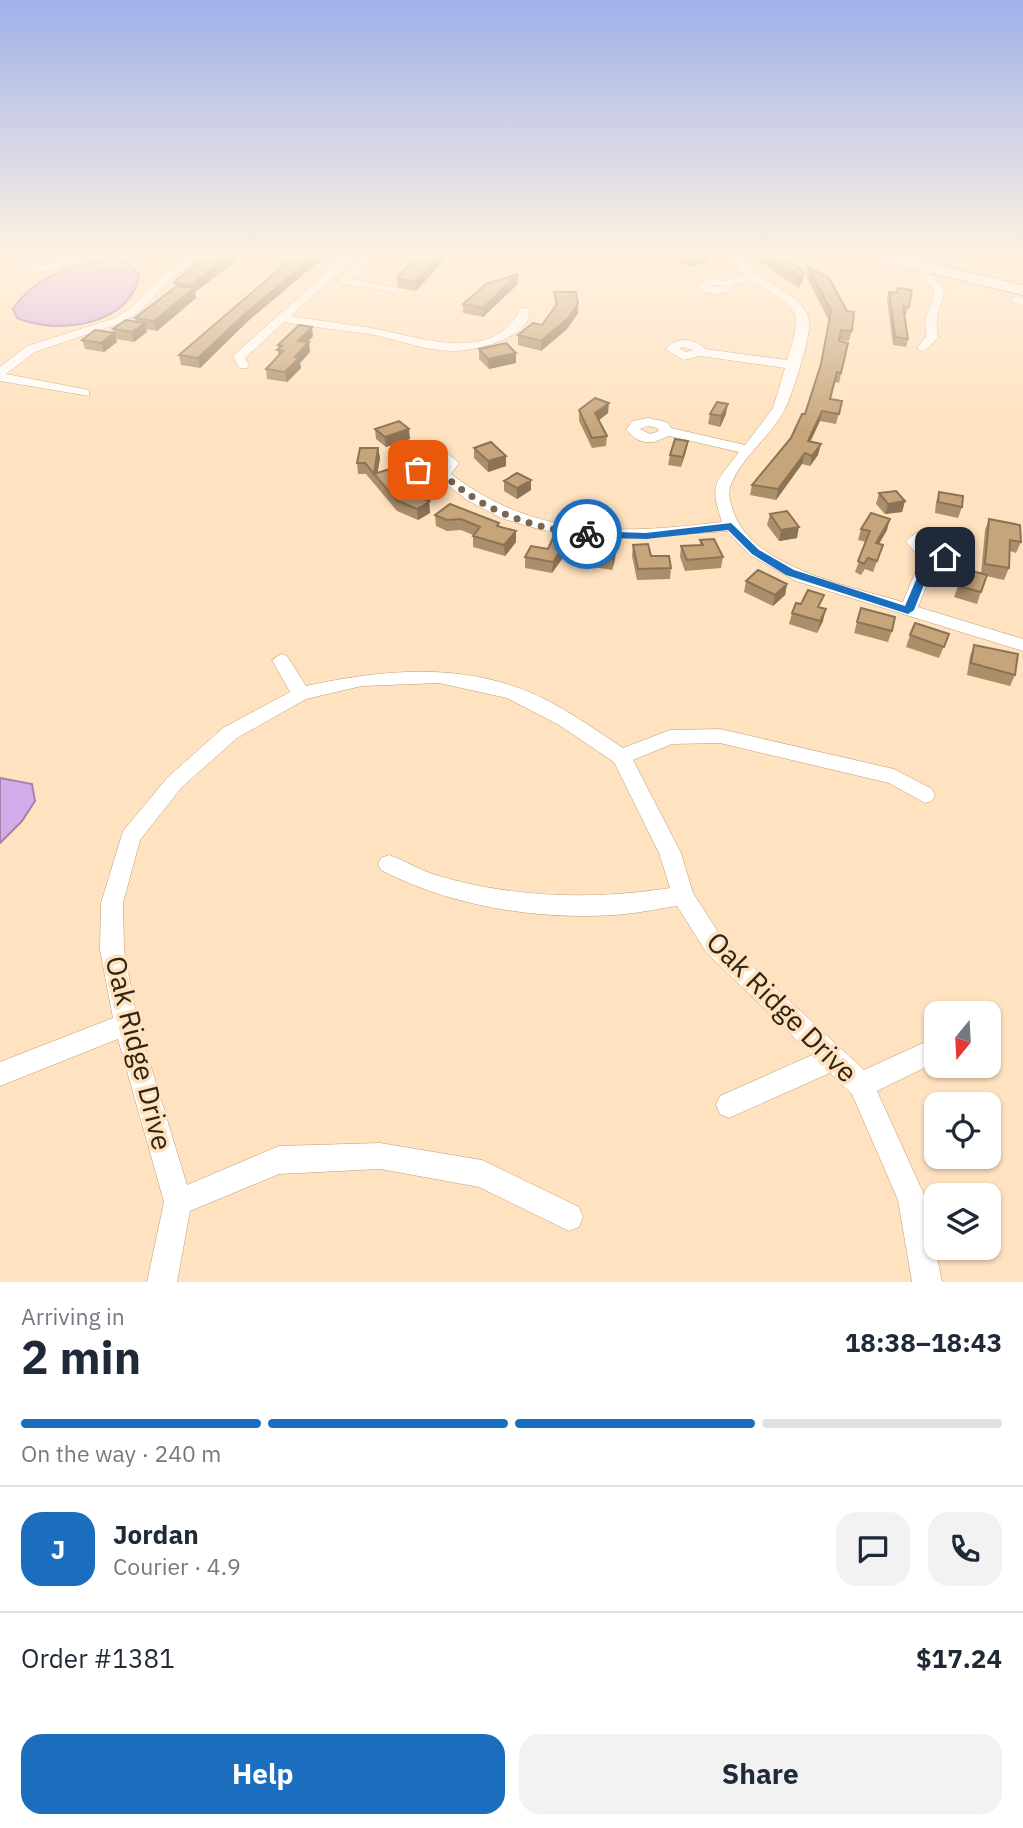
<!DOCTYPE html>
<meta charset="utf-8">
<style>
:root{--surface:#fff;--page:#f2f2f3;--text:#1f2937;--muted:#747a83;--line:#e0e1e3;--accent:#1b6ebd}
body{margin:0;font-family:"IBM Plex Sans",sans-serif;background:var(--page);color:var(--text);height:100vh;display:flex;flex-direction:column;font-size:26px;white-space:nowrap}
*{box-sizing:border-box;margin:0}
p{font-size:23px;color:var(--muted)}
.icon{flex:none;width:38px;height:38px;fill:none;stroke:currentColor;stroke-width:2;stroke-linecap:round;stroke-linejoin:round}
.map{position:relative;height:1282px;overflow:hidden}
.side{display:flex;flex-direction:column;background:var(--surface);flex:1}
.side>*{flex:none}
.needle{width:46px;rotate:198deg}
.controls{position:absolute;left:924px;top:1001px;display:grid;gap:14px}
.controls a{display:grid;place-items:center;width:77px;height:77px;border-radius:14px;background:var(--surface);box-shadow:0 2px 5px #0004;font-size:35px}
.pin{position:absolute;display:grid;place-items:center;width:60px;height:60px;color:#fff;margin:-30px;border-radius:14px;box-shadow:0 4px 10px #0006}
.courier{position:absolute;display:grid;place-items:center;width:70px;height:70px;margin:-35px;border:5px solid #1b6ebd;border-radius:50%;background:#fff;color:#222;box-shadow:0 2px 9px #0007}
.overview em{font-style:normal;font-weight:700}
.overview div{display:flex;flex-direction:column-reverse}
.overview{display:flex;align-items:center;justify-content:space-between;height:119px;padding:0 21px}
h1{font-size:46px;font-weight:700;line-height:52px}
.bar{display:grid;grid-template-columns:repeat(4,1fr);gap:10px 7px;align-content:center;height:84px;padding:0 21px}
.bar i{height:9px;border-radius:5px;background:var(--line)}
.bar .selected{background:var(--accent)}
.bar p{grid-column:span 4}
.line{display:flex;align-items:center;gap:18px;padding:0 21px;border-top:2px solid var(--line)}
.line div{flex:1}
.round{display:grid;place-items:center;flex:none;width:74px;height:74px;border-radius:21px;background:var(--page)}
.cta{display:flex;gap:14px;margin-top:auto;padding:14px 21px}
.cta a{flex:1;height:80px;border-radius:21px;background:var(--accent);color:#fff;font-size:28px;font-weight:700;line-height:80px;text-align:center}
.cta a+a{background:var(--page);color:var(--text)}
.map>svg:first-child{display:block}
.water{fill:#d2adea;stroke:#a284aa;stroke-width:2}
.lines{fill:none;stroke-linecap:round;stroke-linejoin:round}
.minor-casing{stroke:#bf9c73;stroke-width:1}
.highway-casing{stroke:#bf9c73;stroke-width:2}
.minor{fill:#fff;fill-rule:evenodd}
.highway{fill:#fff;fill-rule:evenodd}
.wall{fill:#ab8e6a}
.shaded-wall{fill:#8b7456}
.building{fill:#c7a57b;stroke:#8b7456;stroke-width:2}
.route{fill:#1b6ebd}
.done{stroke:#7a664f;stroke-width:7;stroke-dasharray:0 12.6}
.labels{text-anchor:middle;stroke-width:7;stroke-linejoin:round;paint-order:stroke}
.near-street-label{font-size:28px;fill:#322413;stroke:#ffe2bf}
</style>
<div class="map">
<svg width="1023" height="1282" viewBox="0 0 1023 1282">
<rect width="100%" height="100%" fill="#ffe2bf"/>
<!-- water -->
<path class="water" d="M109 259C124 259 131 262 139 276 130 326 57 335 17 318L13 309C32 278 74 265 109 259Z
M0 778 32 784 35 801 22 821 0 843Z"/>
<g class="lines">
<!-- minor casing -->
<g class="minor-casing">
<path id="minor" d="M86 253H99L71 265 26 274 21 271Z
M195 253H206L167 282 139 312 123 322 35 352 6 374 89 390V396L0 381V367L27 346 115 318 131 308 159 278Z
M348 253H359L291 316C317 321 344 323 371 328 419 336 492 367 521 308H529C536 337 475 351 453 351 425 351 397 339 369 334 341 330 312 327 284 322L245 358 249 365 247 368H239L233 357 235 354Z
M366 253H377L351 279 396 288V292L339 283V279Z
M731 253H741C752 285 812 291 809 327 809 341 792 396 785 409 772 435 744 455 732 482 727 493 730 502 734 513 753 568 853 587 903 602L921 558 906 542C920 524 936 532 955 538L961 552 954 558 936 562 918 607 1023 639V651L796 581 750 555 727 531 616 539 542 530 501 518 467 500 437 477H423L410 467C414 451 433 450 447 453L459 463 451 474C537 539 620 534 722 522 709 483 715 484 739 452L669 436 654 442H645L636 439 626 430 632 421 648 418 667 422 671 428 745 445 773 408 785 368 700 356 684 360 665 349C676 337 694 337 705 349L787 360C805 305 797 310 751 280L731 286V290C719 296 706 296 697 285L710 278 725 281 744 275 734 263ZM711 285 721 286V287L709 286ZM684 347 693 350 686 352 679 348ZM648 426 657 428 659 431 650 434 640 429ZM439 460 444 464 440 468 431 469 424 465 429 461ZM927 539 942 544 944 550C936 555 927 551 922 543Z
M926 264 931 267 929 274C955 295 940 294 937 320 936 325 938 332 938 338L923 352 917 348 926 337 925 320 934 295 933 288 918 275 922 265Z
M1016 297 1023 298V305L1012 302 1010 300Z
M281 654 287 656 306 686C375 671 448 663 516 687 555 700 589 726 623 748L670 730 720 729 894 769 932 789 935 795 932 801 925 803 889 783 720 743 672 744 633 760 681 853 693 893 722 938 864 1070 923 1043 932 1046 936 1055 932 1064 877 1091 926 1199 942 1282H912L898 1200 852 1094 830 1073 729 1118 720 1114 716 1105 720 1096 812 1055 706 952 677 906C656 909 635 914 613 915 536 920 450 906 381 870L378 864 381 858 389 855C406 861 421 871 439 876 515 898 592 900 670 888L659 853 614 762 559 725 507 698 439 683 362 686 306 699 237 738 182 787 140 840 123 903 124 950 138 1024 187 1185 279 1146 380 1143 482 1160 579 1207 583 1217 579 1227 569 1231 479 1187 380 1169 279 1174 190 1211 177 1282H147L164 1202 118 1039 0 1086V1062L113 1018 100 950 101 903 123 831 168 777 223 728 290 692 272 660Z"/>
</g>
<!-- highway casing -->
<g class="highway-casing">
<path id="highway" d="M857 253H883L1023 285V295L859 256Z"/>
</g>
<!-- minor -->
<use href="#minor" class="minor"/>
<!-- highway -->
<use href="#highway" class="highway"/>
</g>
<!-- wall -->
<path class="wall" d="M212 253H246L195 292 196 298 157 331 146 329 147 332 134 342 116 339 117 342 104 352 85 349 82 340 114 333 113 329 136 321 135 318 175 287 174 282Z
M298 253H329L248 321 200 368 181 365 179 355Z
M420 253H446V258L416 291 399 288 397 286V277Z
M681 253 710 254 708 263 688 267 680 262Z
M759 253H779L803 281 798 288 758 260Z
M808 267 852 331 849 341 839 340V341L848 343 839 383 835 382 830 399 842 401 836 424 820 421 810 441 818 455 810 466 802 464 776 500 750 495 752 485 791 438 805 414 820 366 829 321 806 276Z
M518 274V284L483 317 463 313V304Z
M912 290 906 315 904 314 908 339 906 347 893 345 887 300 889 292 897 293Z
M554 292 578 313 567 329 541 351 518 345V335L542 325 555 307Z
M313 336 308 342 310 352 300 363 301 368 287 382 267 379 266 369 278 356V345Z
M479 349 516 353V363L489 369 479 359Z
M579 410 608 413 599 420 607 436 606 446 592 448 579 421Z
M710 414H726L720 427 708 424Z
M375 429 410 439 386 447 376 439Z
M688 441 686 451 681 467 668 465 670 455Z
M378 448 380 458 377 473 411 488H432L433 499 429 502 430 513 418 520 397 511 366 474H358L357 463Z
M474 448 506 456V466L488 472 474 458Z
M504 481 531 490 517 499 504 491Z
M939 492 962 507 958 518 935 513 936 502Z
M879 493 905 501 902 512 885 514 876 504Z
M770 514 797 538 779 541 767 525Z
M435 515 499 523V526L516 542 505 556 473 547V535L461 530 447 531 436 526Z
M989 519 1021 542 1016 553 1010 551 1009 568 1004 580 986 576 977 604 954 597 964 569 981 574 985 530Z
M861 529 887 530 879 544V556L873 572 865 569 861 575 855 572 866 542 858 540Z
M700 540 723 557 721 568 685 571 680 557 681 546 700 545Z
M567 541V552L552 573 525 568V557Z
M633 545 671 568 670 579 637 580 632 556Z
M616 548 615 559 612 570 587 566 588 555Z
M746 581 787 584 785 595 773 606 744 592Z
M820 608 823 621 817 633 789 624 792 613Z
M861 608 892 631 888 642 854 633Z
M949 634 939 658 906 647 910 635Z
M974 645 1015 675 1010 686 967 675 970 656Z"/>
<!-- shaded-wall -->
<path class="shaded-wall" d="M233 253H246L195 292 196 298 157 331 154 321 192 290 191 285Z
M318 253H329L248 321 200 368 198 358 247 312Z
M442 253H446V258L416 291 415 281Z
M710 254 708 263 688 267 689 258Z
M804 272 803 281 798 288 800 278Z
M518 274V284L483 317V308Z
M578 304V313L567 329 541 351V341Z
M145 323 147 332 134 342 132 332Z
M312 327 313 336 299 350 298 341Z
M114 333 117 342 104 352 101 343Z
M309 342 310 352 300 363 301 368 287 382 285 372 295 357Z
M516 353V363L489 369 488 359Z
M609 403 608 413 595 423V413Z
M728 404 726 414 720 427 721 416Z
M822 411 820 421 806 451 808 441Z
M409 429 410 439 386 447 385 437Z
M688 441 686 451 681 467 683 457Z
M821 444 818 455 810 466 812 456Z
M378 448 380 458 377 477 374 474Z
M805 453 802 464 776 500 778 489Z
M506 456V466L488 472V461Z
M531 480V490L517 499V488Z
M432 488 433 499 420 507 419 496Z
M905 501 902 512 885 514 888 504Z
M429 502 430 513 418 520 417 509Z
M890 519 887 530 873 554 876 543Z
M799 527 797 538 779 541 781 530Z
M516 531V542L505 556 504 545Z
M567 541V552L552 573 553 562Z
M616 548 615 559 612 570 613 559Z
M787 584 785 595 773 606 775 595Z
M826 609 823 621 817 633 820 621Z"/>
<!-- building -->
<path class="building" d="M212 253H233L191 285 174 282Z
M298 253H318L247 312 198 358 179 355Z
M420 253H442L415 281 398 279 397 277Z
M681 253H707L710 254 689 258Z
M762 253H779L804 272 800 278Z
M808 267 829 278 847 311 854 312 852 331 841 330 839 341 848 343 841 373 837 372 830 399 842 401 839 414 822 411 808 441 821 444 812 456 805 453 778 489 752 485 791 438 802 414H805L821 364 831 311Z
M518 274 483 308 463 304 486 284Z
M177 286 194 288 154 321 135 318Z
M898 288 912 290 909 307 903 306 908 339 895 337 889 292 897 293Z
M554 292H576L578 304 567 319 541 341 518 335 533 323 542 325 557 304Z
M126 320 145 323 132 332 113 329Z
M299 325 312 327 298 341 309 342 295 357 299 358 285 372 266 369 283 351 277 350 282 346 278 345Z
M95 330 114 333 101 343 82 340Z
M506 343 516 353 488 359 479 349Z
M595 398 609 403 595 413 607 436 592 438 579 410Z
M717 402 728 404 721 416 710 414Z
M399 421 409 429 385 437 375 429Z
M675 439 688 441 683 457 670 455Z
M491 442 506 456 488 461 474 448Z
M360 448H378L374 474 393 468 411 488 421 482 432 488 419 496 429 502 417 509 396 500 365 463H357Z
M517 473 531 480 517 488 504 481Z
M896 491 905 501 888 504 879 493Z
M939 492 963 496 962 507 938 502Z
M450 504 499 523 497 526 516 531 504 545 473 536 480 527 461 519 447 520 435 515Z
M787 511 799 527 781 530 770 514Z
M871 513 890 519 876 543 883 545 877 561 868 558 864 564 858 561 870 531 861 529Z
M989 519 1020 525 1021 542 1010 540 1009 568 985 564Z
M553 538 567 541 553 562 525 557 531 546 548 549Z
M714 539 723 557 687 560 681 546 703 545 700 540Z
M592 544 616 548 613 559 588 555Z
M648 544 651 556H669L671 568 638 569 633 545Z
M964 569 987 575 981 592 958 586Z
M758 570 787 584 775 595 746 581Z
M808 590 824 595 818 607 826 609 820 621 792 613 796 603 801 604Z
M861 608 895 617 892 631 857 622Z
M915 623 949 634 944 647 910 635Z
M974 645 1018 654 1015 675 971 663Z"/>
<!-- sky -->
<linearGradient id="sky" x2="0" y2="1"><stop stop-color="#9fb1e9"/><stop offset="0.59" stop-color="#fff2e2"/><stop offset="1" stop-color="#fff2e2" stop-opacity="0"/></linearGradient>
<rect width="1023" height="432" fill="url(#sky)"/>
<!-- route -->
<path class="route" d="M731 523 759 550 794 570 905 606 927 554H945L950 557 934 559 914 610 908 614 786 575 752 554 728 530 646 539 587 537 582 534 587 531 646 533Z"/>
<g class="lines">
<!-- done -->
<path class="done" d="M418 470 428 474 442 473C482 511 533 529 587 534"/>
</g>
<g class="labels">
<!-- near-street labels -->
<g class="near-street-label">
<text transform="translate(782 1007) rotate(45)" y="10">Oak Ridge Drive</text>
<text transform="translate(139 1053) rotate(76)" y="10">Oak Ridge Drive</text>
</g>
</g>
</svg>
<div class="controls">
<a><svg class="needle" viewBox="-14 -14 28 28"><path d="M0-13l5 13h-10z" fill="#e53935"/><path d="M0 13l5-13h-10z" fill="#747a83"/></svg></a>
<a><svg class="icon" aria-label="locate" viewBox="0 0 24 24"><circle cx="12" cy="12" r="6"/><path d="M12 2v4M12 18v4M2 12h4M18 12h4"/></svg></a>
<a><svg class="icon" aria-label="layers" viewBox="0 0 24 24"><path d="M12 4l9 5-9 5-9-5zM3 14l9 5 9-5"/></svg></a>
</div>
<div class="pin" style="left:418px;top:470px;background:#ea580c"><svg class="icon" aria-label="bag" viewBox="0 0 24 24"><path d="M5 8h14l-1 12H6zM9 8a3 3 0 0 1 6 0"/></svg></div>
<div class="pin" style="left:945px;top:557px;background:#1f2937"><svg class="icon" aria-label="home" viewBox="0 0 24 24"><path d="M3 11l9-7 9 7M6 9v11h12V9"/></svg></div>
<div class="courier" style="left:587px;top:534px"><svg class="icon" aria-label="bike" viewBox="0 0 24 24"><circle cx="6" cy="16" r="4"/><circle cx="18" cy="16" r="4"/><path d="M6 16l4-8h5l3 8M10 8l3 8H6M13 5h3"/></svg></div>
</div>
<section class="side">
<div class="overview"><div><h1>2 min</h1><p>Arriving in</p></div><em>18:38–18:43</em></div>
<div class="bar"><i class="selected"></i><i class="selected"></i><i class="selected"></i><i></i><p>On the way · 240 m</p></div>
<div class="line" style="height:126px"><b class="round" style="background:var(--accent);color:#fff">J</b><div><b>Jordan</b><p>Courier · 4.9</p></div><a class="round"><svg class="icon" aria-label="chat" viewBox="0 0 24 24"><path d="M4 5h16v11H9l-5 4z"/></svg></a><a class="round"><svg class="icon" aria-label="phone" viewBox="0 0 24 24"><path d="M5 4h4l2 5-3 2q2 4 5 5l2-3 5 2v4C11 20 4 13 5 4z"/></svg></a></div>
<div class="line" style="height:91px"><div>Order #1381</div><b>$17.24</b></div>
<div class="cta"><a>Help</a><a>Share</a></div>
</section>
